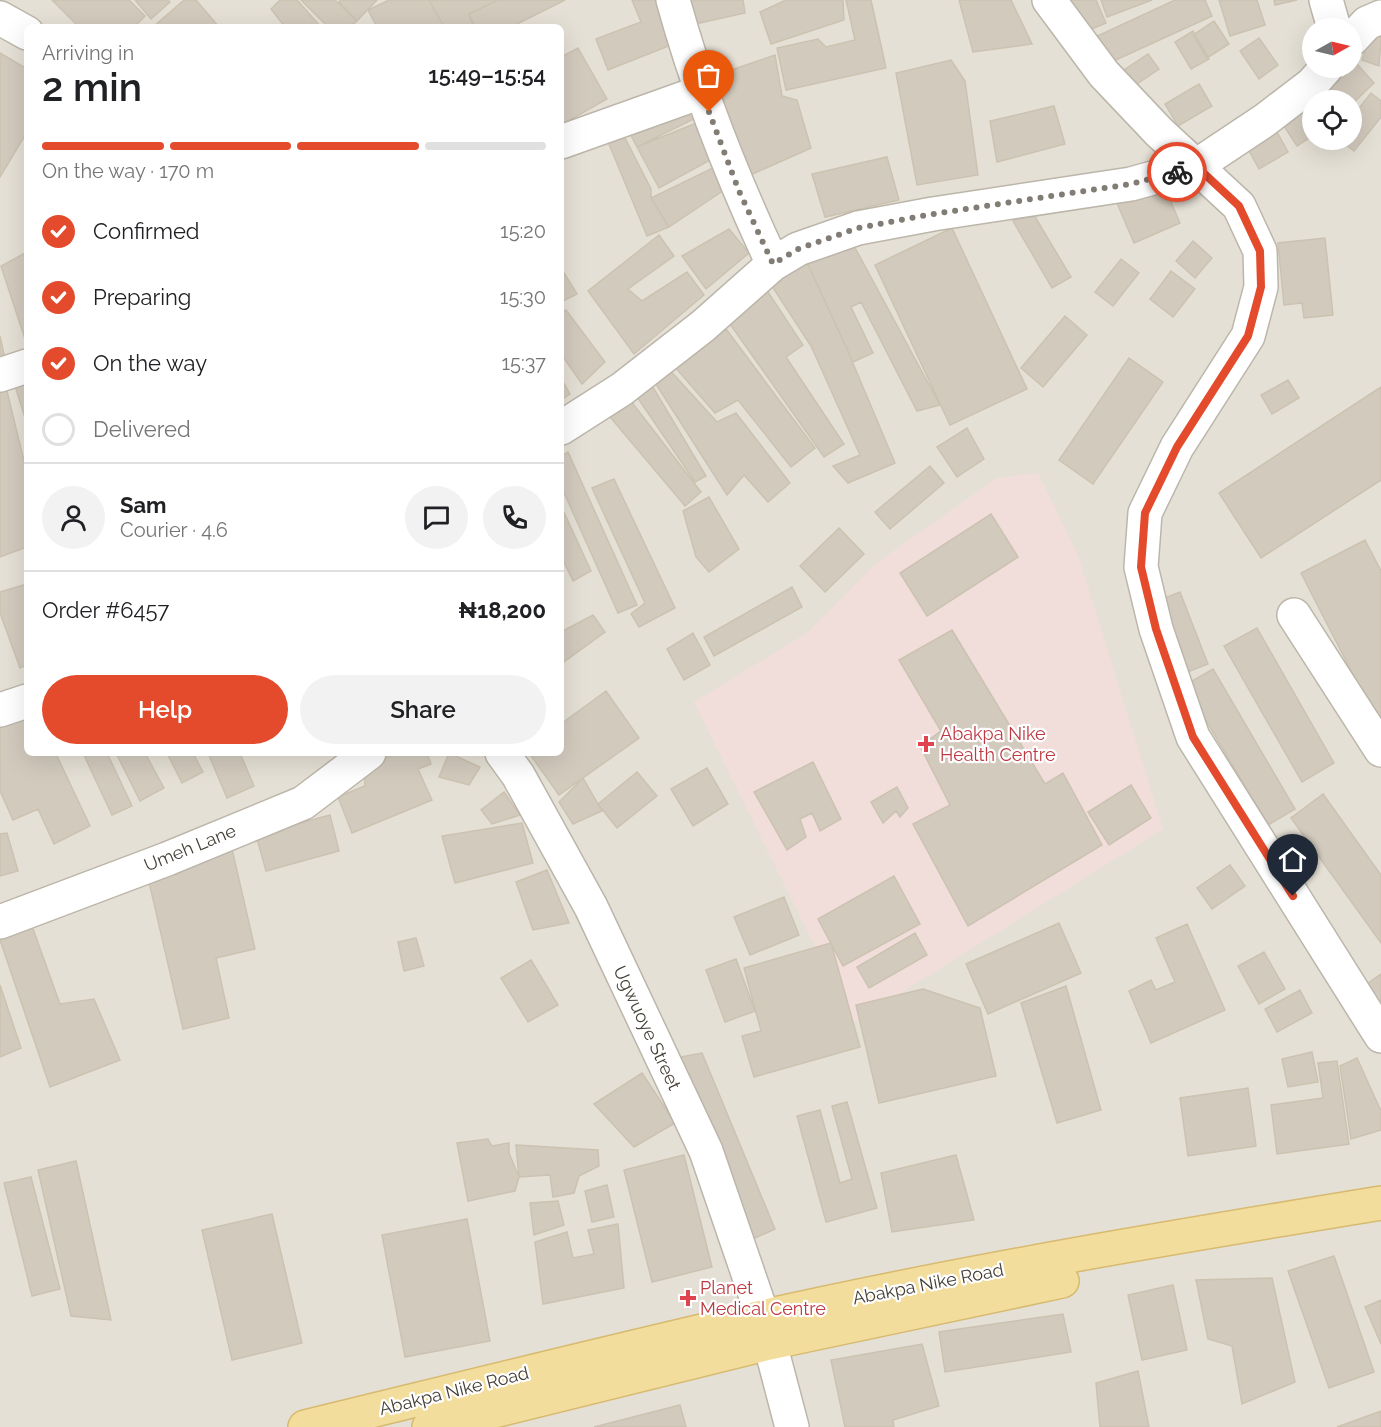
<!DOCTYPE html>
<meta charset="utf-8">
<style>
:root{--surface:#fff;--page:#f2f2f2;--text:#202124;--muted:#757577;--line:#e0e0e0;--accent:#e34b2c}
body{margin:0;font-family:Raleway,sans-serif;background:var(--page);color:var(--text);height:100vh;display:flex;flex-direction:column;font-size:22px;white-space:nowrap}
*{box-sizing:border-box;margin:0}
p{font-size:20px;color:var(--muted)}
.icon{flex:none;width:33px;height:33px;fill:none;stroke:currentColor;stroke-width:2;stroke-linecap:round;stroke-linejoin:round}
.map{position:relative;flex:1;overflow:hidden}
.panel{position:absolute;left:24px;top:24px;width:540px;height:732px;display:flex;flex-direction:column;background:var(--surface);border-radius:9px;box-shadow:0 6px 24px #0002}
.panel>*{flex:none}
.needle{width:39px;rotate:82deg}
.buttons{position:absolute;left:1302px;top:18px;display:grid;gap:12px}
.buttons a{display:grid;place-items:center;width:60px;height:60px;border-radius:50%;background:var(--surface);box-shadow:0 6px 24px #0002;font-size:30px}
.pin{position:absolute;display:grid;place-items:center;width:51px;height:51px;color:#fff;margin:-62px -26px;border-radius:50% 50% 50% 0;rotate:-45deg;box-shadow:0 0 6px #0007}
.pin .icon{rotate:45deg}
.courier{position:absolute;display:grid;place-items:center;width:60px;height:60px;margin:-30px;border:4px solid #e34b2c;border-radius:50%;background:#fff;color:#222;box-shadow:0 2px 8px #0007}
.summary em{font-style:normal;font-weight:600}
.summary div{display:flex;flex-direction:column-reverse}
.summary{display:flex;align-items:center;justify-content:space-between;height:102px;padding:0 18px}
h1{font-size:39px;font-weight:600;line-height:45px}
.bar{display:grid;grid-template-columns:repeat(4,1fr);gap:9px 6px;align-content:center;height:72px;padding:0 18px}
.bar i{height:8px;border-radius:4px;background:var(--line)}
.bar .current{background:var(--accent)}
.bar p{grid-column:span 4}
.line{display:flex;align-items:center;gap:15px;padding:0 18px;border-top:2px solid var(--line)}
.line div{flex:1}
.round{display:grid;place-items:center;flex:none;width:63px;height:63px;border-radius:32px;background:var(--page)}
ol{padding:0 18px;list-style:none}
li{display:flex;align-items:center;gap:18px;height:66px}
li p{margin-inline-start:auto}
li .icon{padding:6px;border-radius:50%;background:var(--accent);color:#fff;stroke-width:4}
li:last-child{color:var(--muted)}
li i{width:33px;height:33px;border:3px solid var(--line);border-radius:50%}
.button{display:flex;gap:12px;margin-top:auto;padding:12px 18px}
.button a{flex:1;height:69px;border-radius:36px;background:var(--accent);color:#fff;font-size:24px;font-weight:600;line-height:69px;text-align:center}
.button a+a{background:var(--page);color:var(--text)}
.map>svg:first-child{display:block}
.residential{fill:#e5e0d5;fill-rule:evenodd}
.medical{fill:#f1dedb}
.building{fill:#d2cabd;stroke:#ccc2b1;stroke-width:1.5}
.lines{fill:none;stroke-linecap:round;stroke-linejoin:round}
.minor-casing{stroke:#bcb6aa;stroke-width:36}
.major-casing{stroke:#d7ba6f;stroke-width:36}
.minor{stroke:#fff;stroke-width:33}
.major{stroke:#f3dd9d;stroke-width:33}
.done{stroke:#817c74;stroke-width:6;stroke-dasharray:0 10.8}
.route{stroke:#e34b2c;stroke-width:8}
.health-dot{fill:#e0444e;stroke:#fff;stroke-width:2}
.labels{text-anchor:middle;stroke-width:4.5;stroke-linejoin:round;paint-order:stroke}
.health-label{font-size:18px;fill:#be3a42;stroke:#fff;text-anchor:start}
.street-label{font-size:18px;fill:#443f36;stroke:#fff}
</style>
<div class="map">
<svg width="1381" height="1427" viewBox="0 0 1381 1427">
<rect width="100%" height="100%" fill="#f1eee7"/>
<!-- residential -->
<path class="residential" d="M0 0H1381V1427H0ZM27 27H561V753H27ZM1312 28H1352V68H1312ZM1312 100H1352V140H1312Z"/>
<!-- medical -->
<path class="medical" d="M1038 473 1078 555 1163 829 851 1024 839 995 694 702 807 633 875 564 997 478Z"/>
<!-- building -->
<path class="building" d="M52 0H129L145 16 134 27H79Z
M135 0H168L170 2 151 19Z
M184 0H196L219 27H153Z
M280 0H297L321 27H285L271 9Z
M301 0H335L357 21 350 27H328Z
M340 0H377L357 21 339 2Z
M389 0H429L444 27H377L368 10Z
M429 0H498L469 14 473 27H444Z
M498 0H565L511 27H475L469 14Z
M632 0H665L681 41 608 70 596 39 641 22Z
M688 0H743L745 13 695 24Z
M786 0H843L844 20 771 44 760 12Z
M846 0H871L886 68 786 90 777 48 818 39 826 47 855 40Z
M959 0H1011L1032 44 973 52Z
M1067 0H1096L1106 23 1082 33Z
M1101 0H1152L1107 17Z
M1175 0H1205L1212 16 1107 64 1095 37Z
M1219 0H1257L1265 25 1230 36Z
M1274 0H1297L1275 5Z
M1214 21 1229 44 1207 58 1193 35Z
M1193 31 1209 59 1191 69 1175 42Z
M1370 34 1381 37 1379 66 1362 60Z
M1259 38 1278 65 1259 79 1240 51Z
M578 48 607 99 561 125V57Z
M0 53 27 69V132L0 177Z
M1148 54 1159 69 1134 86 1124 70Z
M775 55 782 96 797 100 811 148 746 177 708 78Z
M951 60 965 81 978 175 917 185 896 73Z
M1357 64 1374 83 1352 104V100H1334L1327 92Z
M1199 84 1212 106 1178 126 1165 104Z
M1371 93 1381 101V117L1354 151 1340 140H1352V117Z
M1317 94 1321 100H1312V136L1297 146 1280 120Z
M694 103 700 116 637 147 627 128Z
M1054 106 1065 144 997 162 990 121Z
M699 122 714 158 659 188 637 147Z
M621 130 651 189V198L669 227 647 236 606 137Z
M1276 130 1288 152 1259 169 1247 147Z
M887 157 899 200 825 217 812 174Z
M717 166 727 188 669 227 651 198Z
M1163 183 1180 223 1134 243 1117 203Z
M1031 210 1071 277 1052 288 1013 221Z
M952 228 1027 389 950 425 875 265Z
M729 229 749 253 706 289 682 256Z
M659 235 674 256 628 289 642 301 687 272 704 295 634 354 588 291Z
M1325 238 1333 315 1304 318 1302 303 1284 305 1278 243Z
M1193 241 1212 258 1195 278 1176 261Z
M853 244 940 405 917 411 861 302 851 307 873 353 853 362 804 256Z
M27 252V345L1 266Z
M804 256 847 349 895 463 848 483 833 466 860 455 811 346 768 280Z
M1121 259 1139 273 1113 306 1095 292Z
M561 268 577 294 561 302Z
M1171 271 1195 289 1173 317 1150 299Z
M764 286 803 345 786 357 844 444 824 457 730 324Z
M566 310 605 362 582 384 561 354V312Z
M1065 316 1087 335 1043 387 1021 368Z
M726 329 815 448 791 467 738 400 715 413 675 367Z
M0 336 4 354 0 355Z
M1129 358 1163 382 1093 484 1059 460Z
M667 367 717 422 736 413 790 483 768 502 744 475 727 495 654 381Z
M561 378 570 394 561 400Z
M1288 380 1299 398 1272 414 1261 395Z
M27 382V424L15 386Z
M651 384 706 476 695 482 635 394Z
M1381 387V480L1261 558 1219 493Z
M7 391 27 473V547L0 557V392Z
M627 396 701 492 685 506 606 412Z
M967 428 984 459 957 477 937 447Z
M568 452 637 605 618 613 561 486V456Z
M930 466 944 483 890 529 875 512Z
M614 479 675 608 639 627 631 614 645 603 592 488Z
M709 497 739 549 709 572 696 557 683 511Z
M561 506 591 571 573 581 561 556Z
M991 514 1018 557 927 616 900 573Z
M839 528 864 554 825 592 800 566Z
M1365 540 1381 571V729L1301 573Z
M27 584V665L20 668 0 613V592Z
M792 587 802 607 714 656 704 637Z
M1180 592 1208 664 1182 674 1155 602Z
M593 615 605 632 561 664V632Z
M1257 628 1334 763 1302 782 1224 646Z
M952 630 1045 784 1063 773 1102 845 968 926 913 824 950 805 920 746 941 731 899 660Z
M693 633 710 665 684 680 667 649Z
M1213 669 1295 809 1268 825 1185 685Z
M606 691 639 738 559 795 529 753H561V724Z
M27 716V753H63L57 756 90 826 54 844 38 809 13 820 0 791V728Z
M83 753H107L132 806 112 815Z
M116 753H145L164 788 140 801Z
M167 753H193L203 772 182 783Z
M208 753H240L254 786 227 798Z
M397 753H427L431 764 418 769 432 800 352 833 338 797 365 786 364 767Z
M449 753 480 767 469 785 439 777Z
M813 762 841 819 820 831 812 813 800 819 806 837 787 850 754 792Z
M707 768 728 804 693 826 671 789Z
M637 772 657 796 617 828 598 804Z
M583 778 602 811 573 824 559 802Z
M1131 785 1151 818 1109 845 1088 812Z
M897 787 908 808 900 817 896 811 883 823 871 802Z
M504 792 520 815 492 824 481 810Z
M1323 794 1381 875V943L1291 818Z
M330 815 339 851 266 871 256 835Z
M522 823 533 863 455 883 442 836Z
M7 833 18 871 0 876V834Z
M232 849 255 949 216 958 229 1018 183 1029 146 869Z
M1230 865 1245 886 1212 909 1197 888Z
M547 870 569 923 533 930 516 882Z
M894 876 920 924 843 966 818 919Z
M784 897 799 935 750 955 734 917Z
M1059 923 1081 973 988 1014 966 964Z
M1187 924 1225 1010 1151 1043 1129 991 1151 980 1156 990 1175 982 1156 938Z
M32 926 60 1004 94 999 120 1060 50 1087 0 940Z
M915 933 927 955 869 988 857 967Z
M416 938 424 966 404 971 398 942Z
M831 943 860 1047 754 1077 742 1036 761 1031 744 968Z
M1264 952 1285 989 1259 1004 1238 966Z
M736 959 755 1011 725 1022 706 970Z
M531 960 558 1005 528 1022 501 978Z
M1381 974V1005L1367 984Z
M0 985 21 1048 0 1057Z
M1066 986 1101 1110 1057 1123 1021 1003Z
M923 989 980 1008 996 1076 879 1103 856 1005Z
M1300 990 1312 1013 1277 1032 1265 1009Z
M1312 1052 1318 1082 1288 1087 1282 1059Z
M702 1053 775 1229 753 1239 675 1058Z
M1357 1058 1381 1111V1130L1351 1139 1340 1066Z
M1337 1061 1349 1144 1277 1154 1271 1105 1323 1098 1318 1063Z
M642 1073 675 1123 634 1147 594 1104Z
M1248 1088 1256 1146 1188 1156 1180 1098Z
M847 1102 877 1208 826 1222 797 1116 820 1110 840 1183 852 1179 832 1106Z
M488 1139 492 1146 509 1143V1153L519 1177 515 1191 468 1201 457 1143Z
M516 1145 598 1150 599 1166 579 1176 574 1193 553 1197 550 1175 519 1177Z
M684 1155 712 1267 652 1282 624 1170Z
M956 1155 974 1220 892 1232 881 1173Z
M76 1161 111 1320 71 1316 38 1170Z
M31 1177 60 1289 32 1296 4 1183Z
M607 1185 614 1217 592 1222 585 1191Z
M558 1201 564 1225 534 1235 530 1203Z
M272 1214 302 1343 232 1360 202 1230Z
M467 1219 490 1341 405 1357 382 1235Z
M618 1224 624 1288 543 1304 535 1242 567 1232 573 1258 594 1254 588 1230Z
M1334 1256 1374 1372 1329 1388 1288 1271Z
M1272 1278 1295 1382 1242 1404 1232 1346 1208 1339 1196 1280Z
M1173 1285 1187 1350 1142 1360 1128 1295Z
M1381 1300V1344L1365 1307Z
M1063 1314 1071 1352 945 1372 939 1332Z
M922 1344 939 1406 893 1420 894 1427H845L831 1360Z
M1138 1371 1149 1427H1100L1096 1383Z
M680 1405 686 1427H594Z
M1381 1411V1427H1337Z"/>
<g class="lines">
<!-- minor casing -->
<g class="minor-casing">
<path id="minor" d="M673 0C698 91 733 179 773 264
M1049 0 1104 74 1159 132 1239 206 1260 251 1261 287 1248 336 1177 447 1145 513 1141 567 1156 629 1193 737 1381 1036
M1326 0 1334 28
M0 18 27 33
M1352 39 1367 23 1381 17
M561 142 701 92
M0 375 27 366
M561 428 622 389 703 326 773 264 798 249 858 228 933 214 1131 184 1196 166 1265 120 1312 84 1326 68
M1294 615 1381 750
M0 710 27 701
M502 753 518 775 591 907 706 1151 763 1317 792 1427
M0 922 167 859 303 803 369 753"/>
</g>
<!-- major casing -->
<g class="major-casing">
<path id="major" d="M305 1427C457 1390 609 1352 762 1317 967 1271 1174 1237 1381 1203
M429 1427 769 1343 1062 1281"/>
</g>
<!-- minor -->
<use href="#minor" class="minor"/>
<!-- major -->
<use href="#major" class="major"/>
</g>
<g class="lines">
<!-- done -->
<path class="done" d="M709 112 739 191 773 264 798 249 858 228 933 214 1131 184 1177 172"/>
<!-- route -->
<path class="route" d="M1177 172 1196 166 1239 206 1260 251 1261 287 1248 336 1177 447 1145 513 1141 567 1156 629 1193 737 1293 896"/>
</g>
<!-- markers -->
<g class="health-dot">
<path d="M923 735h6v6h6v6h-6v6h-6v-6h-6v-6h6z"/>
<path d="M685 1289h6v6h6v6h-6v6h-6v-6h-6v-6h6z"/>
</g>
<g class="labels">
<!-- health labels -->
<g class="health-label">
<text x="940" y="740">Abakpa Nike<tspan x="940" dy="21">Health Centre</tspan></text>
<text x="700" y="1294">Planet<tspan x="700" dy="21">Medical Centre</tspan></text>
</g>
<!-- street labels -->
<g class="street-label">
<text transform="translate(190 848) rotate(-22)" y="6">Umeh Lane</text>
<text transform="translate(647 1028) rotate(65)" y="6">Ugwuoye Street</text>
<text transform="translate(928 1284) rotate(-11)" y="6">Abakpa Nike Road</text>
<text transform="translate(454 1391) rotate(-14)" y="6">Abakpa Nike Road</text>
</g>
</g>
</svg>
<div class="buttons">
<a><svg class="needle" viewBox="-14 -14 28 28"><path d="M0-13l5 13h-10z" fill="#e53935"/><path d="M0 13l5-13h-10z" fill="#757577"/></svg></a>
<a><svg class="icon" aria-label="locate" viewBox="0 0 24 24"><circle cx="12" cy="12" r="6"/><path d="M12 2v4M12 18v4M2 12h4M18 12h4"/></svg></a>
</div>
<div class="pin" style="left:709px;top:112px;background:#ea580c"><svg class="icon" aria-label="bag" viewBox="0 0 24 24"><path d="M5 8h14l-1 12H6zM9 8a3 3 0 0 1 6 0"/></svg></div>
<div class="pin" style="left:1293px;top:896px;background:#1f2937"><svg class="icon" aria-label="home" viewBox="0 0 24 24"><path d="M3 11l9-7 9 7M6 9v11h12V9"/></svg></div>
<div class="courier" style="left:1177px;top:172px"><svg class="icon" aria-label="bike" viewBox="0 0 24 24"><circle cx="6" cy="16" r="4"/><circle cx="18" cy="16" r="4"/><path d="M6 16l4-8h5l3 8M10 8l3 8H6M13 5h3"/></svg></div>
<section class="panel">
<div class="summary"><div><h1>2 min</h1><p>Arriving in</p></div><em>15:49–15:54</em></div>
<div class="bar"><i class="current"></i><i class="current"></i><i class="current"></i><i></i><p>On the way · 170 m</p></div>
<ol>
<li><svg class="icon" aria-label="check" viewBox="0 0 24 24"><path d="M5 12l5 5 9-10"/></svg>Confirmed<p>15:20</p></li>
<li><svg class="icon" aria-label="check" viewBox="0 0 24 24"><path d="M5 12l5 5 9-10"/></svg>Preparing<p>15:30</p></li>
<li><svg class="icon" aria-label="check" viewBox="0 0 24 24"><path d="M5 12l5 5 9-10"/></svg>On the way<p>15:37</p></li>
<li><i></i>Delivered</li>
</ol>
<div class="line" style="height:108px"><a class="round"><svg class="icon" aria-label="person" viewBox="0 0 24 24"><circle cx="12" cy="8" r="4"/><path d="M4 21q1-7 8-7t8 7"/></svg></a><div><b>Sam</b><p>Courier · 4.6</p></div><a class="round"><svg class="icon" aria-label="chat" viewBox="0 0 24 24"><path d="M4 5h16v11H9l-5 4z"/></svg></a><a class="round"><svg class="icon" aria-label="phone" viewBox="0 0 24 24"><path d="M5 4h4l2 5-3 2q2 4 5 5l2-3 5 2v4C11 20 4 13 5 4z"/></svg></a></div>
<div class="line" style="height:78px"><div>Order #6457</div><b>₦18,200</b></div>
<div class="button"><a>Help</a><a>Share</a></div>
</section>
</div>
